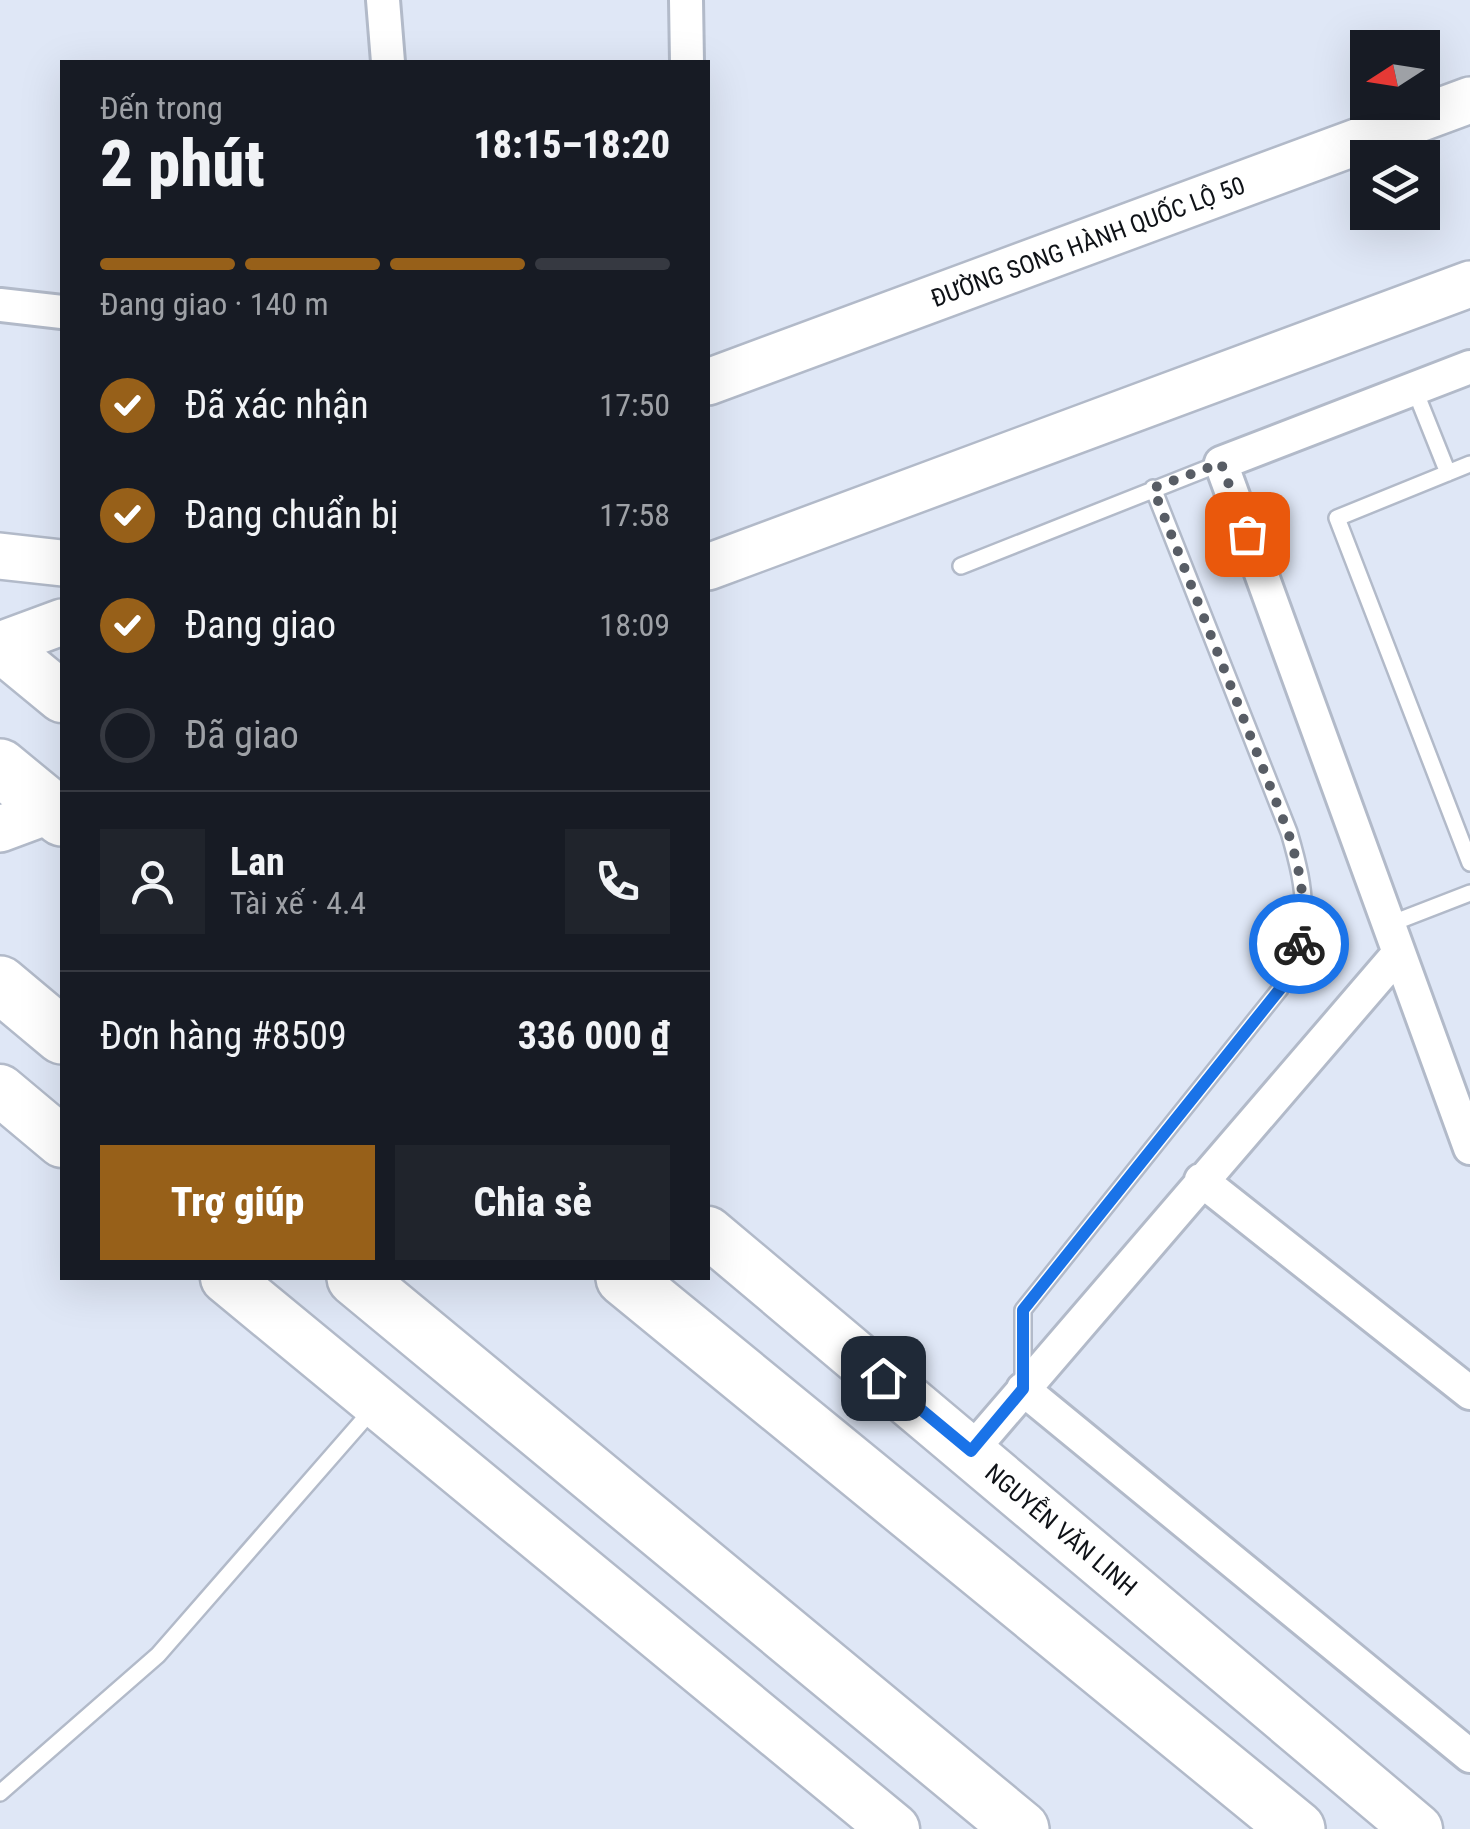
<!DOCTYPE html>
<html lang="vi">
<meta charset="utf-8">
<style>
:root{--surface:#171b24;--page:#20242c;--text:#f1f3f6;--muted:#9ea1a6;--line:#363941;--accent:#976019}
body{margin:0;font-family:"Roboto Condensed",sans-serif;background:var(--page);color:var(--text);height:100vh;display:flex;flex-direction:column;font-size:38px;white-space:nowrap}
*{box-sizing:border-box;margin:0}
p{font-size:32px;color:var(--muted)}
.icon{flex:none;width:55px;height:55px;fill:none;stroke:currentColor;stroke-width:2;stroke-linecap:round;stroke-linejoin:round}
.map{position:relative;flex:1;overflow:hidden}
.sheet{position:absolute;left:60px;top:60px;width:650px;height:1220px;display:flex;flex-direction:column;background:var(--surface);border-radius:0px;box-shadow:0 10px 40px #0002}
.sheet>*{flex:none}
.needle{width:65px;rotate:258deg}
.fabs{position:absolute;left:1350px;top:30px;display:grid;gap:20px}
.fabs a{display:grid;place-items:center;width:90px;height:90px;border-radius:0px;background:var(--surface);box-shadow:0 10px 40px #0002;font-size:50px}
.pin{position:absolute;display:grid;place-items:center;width:85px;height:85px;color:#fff;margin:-42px;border-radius:20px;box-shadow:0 5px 15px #0006}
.courier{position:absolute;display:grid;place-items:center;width:100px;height:100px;margin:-50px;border:8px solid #1a73e8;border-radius:50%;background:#fff;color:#222;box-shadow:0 2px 12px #0007}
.headline em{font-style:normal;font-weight:800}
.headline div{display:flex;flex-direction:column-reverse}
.headline{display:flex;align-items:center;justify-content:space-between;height:170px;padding:0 40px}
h1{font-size:65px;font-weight:800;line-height:75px}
.bar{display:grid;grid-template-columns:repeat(4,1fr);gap:15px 10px;align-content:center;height:120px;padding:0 40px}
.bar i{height:12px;border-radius:8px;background:var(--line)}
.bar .current{background:var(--accent)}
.bar p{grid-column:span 4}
.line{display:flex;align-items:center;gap:25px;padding:0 40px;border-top:2px solid var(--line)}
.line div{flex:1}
.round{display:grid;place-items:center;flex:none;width:105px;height:105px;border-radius:0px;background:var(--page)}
ol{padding:0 40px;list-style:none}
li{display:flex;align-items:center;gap:30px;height:110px}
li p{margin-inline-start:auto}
li .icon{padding:10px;border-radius:50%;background:var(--accent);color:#fff;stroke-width:4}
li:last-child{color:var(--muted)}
li i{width:55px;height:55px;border:5px solid var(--line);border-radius:50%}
.primary-button{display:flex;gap:20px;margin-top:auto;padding:20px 40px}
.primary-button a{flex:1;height:115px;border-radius:0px;background:var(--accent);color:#fff;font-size:40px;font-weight:800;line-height:115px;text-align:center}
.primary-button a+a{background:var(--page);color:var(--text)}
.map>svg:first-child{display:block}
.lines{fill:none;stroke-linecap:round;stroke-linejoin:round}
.lane-casing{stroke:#b2bac9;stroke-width:20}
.street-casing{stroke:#b2bac9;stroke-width:38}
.secondary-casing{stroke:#b2bac9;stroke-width:50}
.primary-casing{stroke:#b2bac9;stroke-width:55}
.highway-casing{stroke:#b2bac9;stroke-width:60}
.lane{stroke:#fff;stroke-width:15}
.street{stroke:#fff;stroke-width:32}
.secondary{stroke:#fff;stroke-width:45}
.primary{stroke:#fff;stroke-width:50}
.highway{stroke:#fff;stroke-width:55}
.done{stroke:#585d65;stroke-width:10;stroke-dasharray:0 18}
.route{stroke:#1a73e8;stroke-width:12}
.labels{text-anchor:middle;stroke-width:10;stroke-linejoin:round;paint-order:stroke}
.street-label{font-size:25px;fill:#0f1217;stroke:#dfe7f6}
</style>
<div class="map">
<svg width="1470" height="1829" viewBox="0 0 1470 1829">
<rect width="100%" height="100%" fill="#dfe7f6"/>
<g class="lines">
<!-- lane casing -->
<g class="lane-casing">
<path id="lane" d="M1414 388 1448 473
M1470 464 1337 518 1470 863
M961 566 1221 463
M1390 924 1470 893
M1023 1385V1310L1280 989C1311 927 1308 897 1289 832L1153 488
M0 1793 158 1655 372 1410"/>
</g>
<!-- street casing -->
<g class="street-casing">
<path id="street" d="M383 0 388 62
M686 0 687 62
M0 305 62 312
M1470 367 1221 463 1470 1148
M1201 1180 1470 1393
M1023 1389 1470 1756
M971 1451 1399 953"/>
</g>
<!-- secondary casing -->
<g class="secondary-casing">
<g id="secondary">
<path id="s1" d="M708 382 1470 100"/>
<path d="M0 556 62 563"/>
<path d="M708 567 1470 284"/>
<path d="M0 645 62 622"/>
<path d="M0 829 62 806"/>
</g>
</g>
<!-- primary casing -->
<g class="primary-casing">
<g id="primary">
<path d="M0 646 62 697"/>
<path d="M0 1090 62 1142"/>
<path id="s2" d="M708 1232 1417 1829"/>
<path d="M226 1278 894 1829"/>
</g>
</g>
<!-- highway casing -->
<g class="highway-casing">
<path id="highway" d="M0 767 62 818
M0 984 62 1036
M355 1278 1021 1829
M624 1278 1297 1829"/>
</g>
<!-- lane -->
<use href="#lane" class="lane"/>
<!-- street -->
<use href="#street" class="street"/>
<!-- secondary -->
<use href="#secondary" class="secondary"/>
<!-- primary -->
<use href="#primary" class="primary"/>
<!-- highway -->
<use href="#highway" class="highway"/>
</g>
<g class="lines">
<!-- done -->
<path class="done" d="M1247 534 1221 463 1153 488 1288 832C1300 870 1308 905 1299 944"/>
<!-- route -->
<path class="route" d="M883 1378 971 1451 1023 1389V1310L1280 989 1299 944"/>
</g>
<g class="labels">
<!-- street labels -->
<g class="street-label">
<text dy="9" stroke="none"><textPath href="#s1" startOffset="405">ĐƯỜNG SONG HÀNH QUỐC LỘ 50</textPath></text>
<text dy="9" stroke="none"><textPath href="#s2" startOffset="462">NGUYỄN VĂN LINH</textPath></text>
</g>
</g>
</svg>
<div class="fabs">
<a><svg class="needle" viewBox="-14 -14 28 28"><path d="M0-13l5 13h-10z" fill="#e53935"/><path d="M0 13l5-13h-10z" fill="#9ea1a6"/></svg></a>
<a><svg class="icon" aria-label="layers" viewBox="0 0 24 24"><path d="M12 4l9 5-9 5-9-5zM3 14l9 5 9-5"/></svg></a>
</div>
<div class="pin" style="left:1247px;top:534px;background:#ea580c"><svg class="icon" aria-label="bag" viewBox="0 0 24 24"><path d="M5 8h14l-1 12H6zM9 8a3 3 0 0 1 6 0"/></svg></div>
<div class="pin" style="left:883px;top:1378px;background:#1f2937"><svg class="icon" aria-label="home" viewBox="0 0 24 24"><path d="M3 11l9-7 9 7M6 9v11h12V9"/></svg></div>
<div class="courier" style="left:1299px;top:944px"><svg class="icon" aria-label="bike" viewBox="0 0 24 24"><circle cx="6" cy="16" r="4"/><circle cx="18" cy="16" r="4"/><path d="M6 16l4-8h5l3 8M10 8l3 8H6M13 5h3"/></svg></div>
<section class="sheet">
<div class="headline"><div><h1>2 phút</h1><p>Đến trong</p></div><em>18:15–18:20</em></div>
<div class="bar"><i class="current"></i><i class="current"></i><i class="current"></i><i></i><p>Đang giao · 140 m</p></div>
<ol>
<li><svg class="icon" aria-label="check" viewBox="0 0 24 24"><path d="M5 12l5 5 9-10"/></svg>Đã xác nhận<p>17:50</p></li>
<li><svg class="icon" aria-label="check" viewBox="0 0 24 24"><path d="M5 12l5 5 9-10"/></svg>Đang chuẩn bị<p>17:58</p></li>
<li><svg class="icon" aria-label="check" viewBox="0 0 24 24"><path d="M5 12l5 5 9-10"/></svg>Đang giao<p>18:09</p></li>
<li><i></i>Đã giao</li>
</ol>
<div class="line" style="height:180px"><a class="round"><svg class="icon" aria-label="person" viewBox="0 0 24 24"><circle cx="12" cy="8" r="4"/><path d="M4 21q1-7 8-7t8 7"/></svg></a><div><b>Lan</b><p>Tài xế · 4.4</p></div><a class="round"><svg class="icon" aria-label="phone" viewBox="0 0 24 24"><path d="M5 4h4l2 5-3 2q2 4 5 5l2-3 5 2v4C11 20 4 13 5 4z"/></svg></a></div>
<div class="line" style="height:130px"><div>Đơn hàng #8509</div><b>336 000 ₫</b></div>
<div class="primary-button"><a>Trợ giúp</a><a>Chia sẻ</a></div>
</section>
</div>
